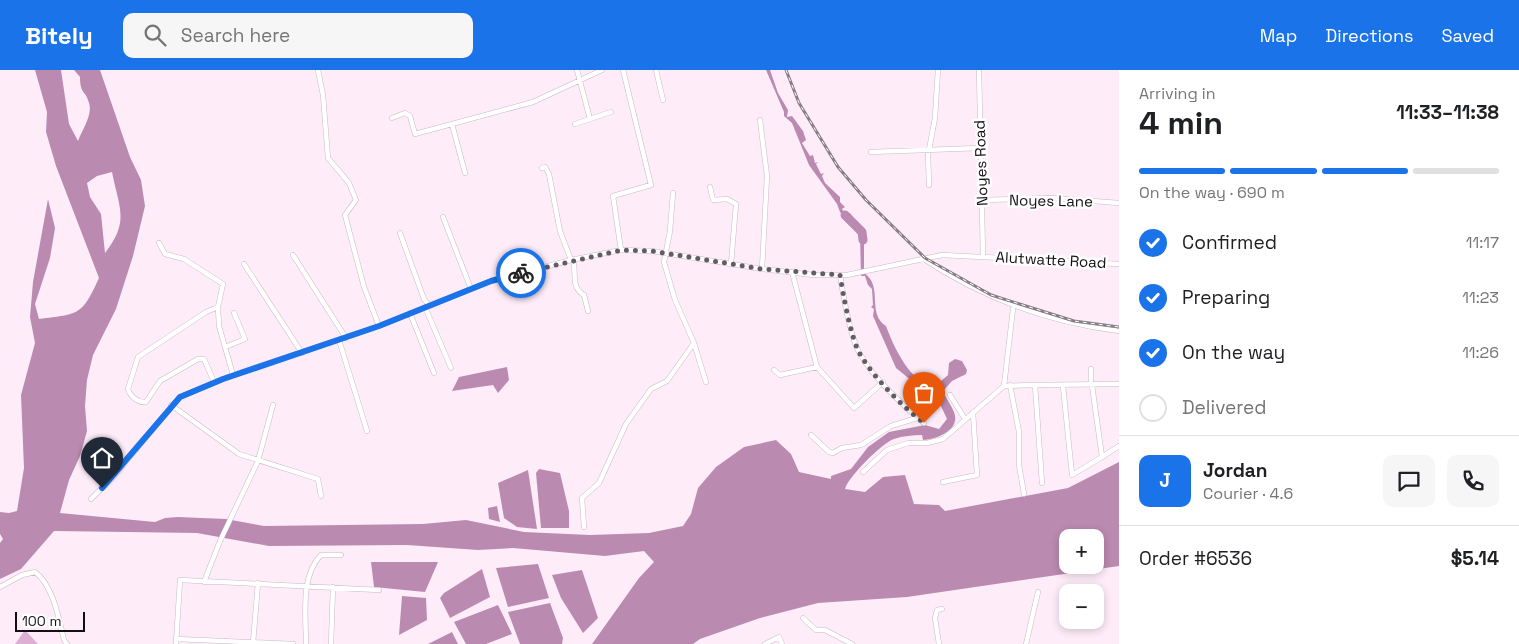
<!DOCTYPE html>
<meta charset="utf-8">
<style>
:root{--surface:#fff;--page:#f6f6f6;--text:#202124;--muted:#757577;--line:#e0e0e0;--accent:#1a73e8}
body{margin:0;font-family:"Space Grotesk",sans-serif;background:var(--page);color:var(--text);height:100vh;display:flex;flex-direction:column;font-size:19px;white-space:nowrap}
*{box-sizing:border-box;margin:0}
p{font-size:16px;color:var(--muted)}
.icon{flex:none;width:28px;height:28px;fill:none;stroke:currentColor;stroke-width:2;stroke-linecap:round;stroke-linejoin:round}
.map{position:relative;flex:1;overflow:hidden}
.details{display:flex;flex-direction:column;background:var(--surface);width:400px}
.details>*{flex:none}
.fabs{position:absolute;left:1059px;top:459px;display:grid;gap:10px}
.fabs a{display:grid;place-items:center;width:45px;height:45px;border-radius:10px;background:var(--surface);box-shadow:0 2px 8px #0003;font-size:25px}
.scale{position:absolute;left:15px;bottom:12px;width:70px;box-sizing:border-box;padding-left:5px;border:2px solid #130e12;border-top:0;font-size:14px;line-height:18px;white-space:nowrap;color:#130e12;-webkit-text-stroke:4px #fff;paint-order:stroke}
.pin{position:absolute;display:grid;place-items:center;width:42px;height:42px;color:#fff;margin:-51px -21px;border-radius:50% 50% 50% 0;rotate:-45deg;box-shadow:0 0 5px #0007}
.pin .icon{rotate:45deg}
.courier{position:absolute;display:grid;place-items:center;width:50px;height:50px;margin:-25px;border:4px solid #1a73e8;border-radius:50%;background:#fff;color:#222;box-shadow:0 1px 6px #0007}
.head em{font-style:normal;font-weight:700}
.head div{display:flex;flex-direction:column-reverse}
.head{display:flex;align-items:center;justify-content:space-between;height:85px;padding:0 20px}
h1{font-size:32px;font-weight:700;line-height:38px}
.bar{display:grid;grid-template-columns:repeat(4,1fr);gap:8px 5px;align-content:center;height:60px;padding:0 20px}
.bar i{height:6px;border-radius:4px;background:var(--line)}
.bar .active{background:var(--accent)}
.bar p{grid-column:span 4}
.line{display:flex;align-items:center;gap:12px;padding:0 20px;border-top:1px solid var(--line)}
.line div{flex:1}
.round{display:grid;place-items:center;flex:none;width:52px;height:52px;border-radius:10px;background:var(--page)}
ol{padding:0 20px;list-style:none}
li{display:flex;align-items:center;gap:15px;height:55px}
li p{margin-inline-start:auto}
li .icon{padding:5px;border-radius:50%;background:var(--accent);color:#fff;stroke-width:4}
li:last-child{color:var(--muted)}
li i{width:28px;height:28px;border:2px solid var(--line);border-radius:50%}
header{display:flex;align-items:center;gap:30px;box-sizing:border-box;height:70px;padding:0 25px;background:var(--accent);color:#fff}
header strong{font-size:24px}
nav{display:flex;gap:28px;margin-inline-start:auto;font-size:18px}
.search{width:350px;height:45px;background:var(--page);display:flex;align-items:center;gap:12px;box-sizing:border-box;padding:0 18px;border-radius:10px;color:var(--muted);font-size:19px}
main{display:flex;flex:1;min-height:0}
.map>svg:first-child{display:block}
.green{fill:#ddb0d3}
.water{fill:#bb8ab1;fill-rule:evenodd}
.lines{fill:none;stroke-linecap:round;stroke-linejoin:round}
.river{stroke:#bb8ab1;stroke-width:9}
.minor-casing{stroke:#c9b9c5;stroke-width:5.5}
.minor{stroke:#fff;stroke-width:4.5}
.rail-casing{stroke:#887d85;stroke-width:3}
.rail{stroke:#fff;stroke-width:1;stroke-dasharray:4;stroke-linecap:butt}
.done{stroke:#655c63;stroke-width:5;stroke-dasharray:0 9}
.route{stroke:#1a73e8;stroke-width:6}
.labels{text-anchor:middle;stroke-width:5;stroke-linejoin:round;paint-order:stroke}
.street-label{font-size:15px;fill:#130e12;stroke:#fff}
</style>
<header>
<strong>Bitely</strong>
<div class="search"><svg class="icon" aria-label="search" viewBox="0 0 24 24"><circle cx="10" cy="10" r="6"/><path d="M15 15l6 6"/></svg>Search here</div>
<nav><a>Map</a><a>Directions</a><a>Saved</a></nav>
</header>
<main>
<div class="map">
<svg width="1119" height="574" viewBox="0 0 1119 574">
<rect width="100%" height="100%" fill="#feedf9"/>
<!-- green -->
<path class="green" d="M25 560 38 574H15Z"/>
<!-- water -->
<path class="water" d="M35 0H61L69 54 78 71C82 60 93 45 89 33 86 20 80 25 80 7L74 0H100L130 87 141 110 145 136 133 186 116 239 93 285 87 310 85 336 87 361 80 386 69 410 60 443 155 452 165 448 178 447 226 449 264 456 423 454 466 450 524 462 590 465 649 463 683 456 691 444 698 418 716 397 744 377 776 370 791 384 799 402 831 409V406L851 399 868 377 889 362 925 355 939 359 947 349 940 334 896 298 873 246 874 239 871 237 873 235 872 219 868 215 865 206H861L860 165 840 142 837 134 809 95 792 53 784 46V42L766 0H770L778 23 788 40 787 47 792 46 803 61 806 70 802 73 810 86 813 85 815 93 818 92 816 94 821 104 824 103 822 106 825 113 840 127V132L845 137 842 139 846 145 850 143 854 149V157L864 162V203C884 216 866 243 886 256 896 282 909 309 936 321L940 320 941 311 948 305 949 293 955 289 962 291 967 300 966 304 952 311 943 321C946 328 951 335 954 342 961 360 937 369 923 370L922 365C913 365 903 366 894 369 882 373 848 407 845 419L865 422 883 407 905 405 914 434 939 435 945 441 1068 418 1119 392V496L907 527 818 533 760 548 700 569 693 574H592L639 508 654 492 644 481 605 486 513 478 478 480 407 475 269 476 197 463 54 461 21 499 0 509V473L3 469 0 464V442L9 443 17 441 24 398 21 325 35 273 30 247 33 212 48 129 55 158 50 188 35 234 39 249C80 244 82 245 99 208L56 96 46 62 47 42ZM112 102C119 138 130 151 105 183L101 144 90 127 87 113 97 106ZM1068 468H1095V495H1068Z
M507 297 509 310 498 323 493 315 452 321 459 307Z
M539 399 560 403 569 441V458H541L536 403Z
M528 400 537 459 517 457 504 448 498 413Z
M497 436 500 452 489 449 488 438Z
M371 492H438L425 522 374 517Z
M538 494 549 528 508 537 496 498Z
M482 499 490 527 450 548 440 528 444 523Z
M582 500 598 548 583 563 561 528 552 505Z
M402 526 426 528 427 550 399 565Z
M550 533 563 568 562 574H520L508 542Z
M498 535 512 564 486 574H466L454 552Z
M452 562 458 574H428Z"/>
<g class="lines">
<!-- river -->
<path class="river" d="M845 145 862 162 863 170"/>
<!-- minor casing -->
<g class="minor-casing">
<path id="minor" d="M318 0 323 25 328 88 349 113 356 130 345 145 364 217 379 256
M577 0 590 49
M656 0 663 30
M979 0 983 186
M392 48 405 43 410 46 415 64 533 32 602 0
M760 50 767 106 762 199
M452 54 465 103
M575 54 611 42
M871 82 980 78
M542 98 545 97 549 104 560 161 571 190
M929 115 928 85 935 48 938 0
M710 117 713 130 727 129 736 134 731 194
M673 123 670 161 664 192 675 230 694 273 706 312
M982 130 1053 128 1119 133
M443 147 471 219
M400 163 424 229 429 235
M159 173 165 184 184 189 223 214 218 237
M621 180 613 126 651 115 623 0
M293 185 346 268
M922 188C982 228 1048 252 1119 261
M573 190C577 203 570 217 584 225L588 241
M244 194 302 283
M792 202 817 297 854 338 883 312
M840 205C843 224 851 269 860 284 873 307 903 336 924 353
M425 237 451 298
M410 243 434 303
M339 270 367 361
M225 277 245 269 234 243
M774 300 780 305 817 297
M214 312 204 289H198L160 311 146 332C138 333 130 326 128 319L138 287 206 242 218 237 219 256 233 305
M1010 315 1019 362V395L1024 424
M1091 315V299
M1004 316 1013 239
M1063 316 1072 405 1102 387 1092 315
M950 325 965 349
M171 335 239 384 318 409 321 426
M811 365 829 382 833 383 842 378 861 375 891 356 917 348
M1102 387 1119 376
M863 402 887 380 908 373H927L943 369 1004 316 1035 315
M943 412 977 405 973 342
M1042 413 1035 315 1119 314
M91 429 113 407 180 327 233 305 379 256 491 211 571 190 621 180 652 181 762 199 814 205H847L942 185 1119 194
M584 457 582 428 599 413 626 354 651 319 667 311 694 273
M204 512 220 471 258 391 273 335
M0 517 22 505 35 502C53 515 59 549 64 570L67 574
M803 548 816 560H825L852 574
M176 569 293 574
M253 573 258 513
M176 574 180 510 379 520
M306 574C306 547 300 506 321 485H341
M331 574 333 517
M765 574 779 567 782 574
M939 574 935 548 937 540 942 539
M1026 574 1038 522"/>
</g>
<!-- minor -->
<use href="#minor" class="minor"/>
<!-- rail casing -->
<g class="rail-casing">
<path id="rail" d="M786 0 799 33 838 97 866 130 925 188 991 225 1074 251 1119 257"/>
</g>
<!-- rail -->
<use href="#rail" class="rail"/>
</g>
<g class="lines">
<!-- done -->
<path class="done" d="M521 203 622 180 652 181 762 199 840 205C843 224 851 269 860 284 873 307 903 337 924 353"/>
<!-- route -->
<path class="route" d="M102 418 180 327 223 309 379 256 491 211 521 203"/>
</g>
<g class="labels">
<!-- street labels -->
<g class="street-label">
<text transform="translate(981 93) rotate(-92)" y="5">Noyes Road</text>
<text transform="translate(1051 131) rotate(1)" y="5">Noyes Lane</text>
<text transform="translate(1051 190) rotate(3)" y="5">Alutwatte Road</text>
</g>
</g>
</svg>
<div class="fabs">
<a>+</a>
<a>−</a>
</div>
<div class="scale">100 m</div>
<div class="pin" style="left:924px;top:353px;background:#ea580c"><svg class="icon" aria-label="bag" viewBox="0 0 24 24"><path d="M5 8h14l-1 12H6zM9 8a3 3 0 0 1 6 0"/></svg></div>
<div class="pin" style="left:102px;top:418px;background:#1f2937"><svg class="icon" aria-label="home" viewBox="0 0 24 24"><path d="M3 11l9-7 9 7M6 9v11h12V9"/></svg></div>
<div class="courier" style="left:521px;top:203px"><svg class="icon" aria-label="bike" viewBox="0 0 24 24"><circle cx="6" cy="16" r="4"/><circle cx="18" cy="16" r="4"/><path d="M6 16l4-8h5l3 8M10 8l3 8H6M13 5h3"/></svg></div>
</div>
<section class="details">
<div class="head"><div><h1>4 min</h1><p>Arriving in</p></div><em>11:33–11:38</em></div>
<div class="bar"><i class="active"></i><i class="active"></i><i class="active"></i><i></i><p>On the way · 690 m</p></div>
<ol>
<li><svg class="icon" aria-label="check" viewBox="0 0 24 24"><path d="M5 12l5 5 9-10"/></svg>Confirmed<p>11:17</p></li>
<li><svg class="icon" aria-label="check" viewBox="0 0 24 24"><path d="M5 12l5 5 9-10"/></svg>Preparing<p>11:23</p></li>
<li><svg class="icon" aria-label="check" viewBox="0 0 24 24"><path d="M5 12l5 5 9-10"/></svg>On the way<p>11:26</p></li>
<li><i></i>Delivered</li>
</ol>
<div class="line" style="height:90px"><b class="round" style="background:var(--accent);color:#fff">J</b><div><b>Jordan</b><p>Courier · 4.6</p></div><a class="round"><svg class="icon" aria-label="chat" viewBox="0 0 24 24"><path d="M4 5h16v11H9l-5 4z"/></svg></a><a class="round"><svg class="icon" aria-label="phone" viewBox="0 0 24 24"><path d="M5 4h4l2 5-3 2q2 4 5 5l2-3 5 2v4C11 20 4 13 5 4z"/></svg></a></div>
<div class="line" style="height:65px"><div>Order #6536</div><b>$5.14</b></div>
</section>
</main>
